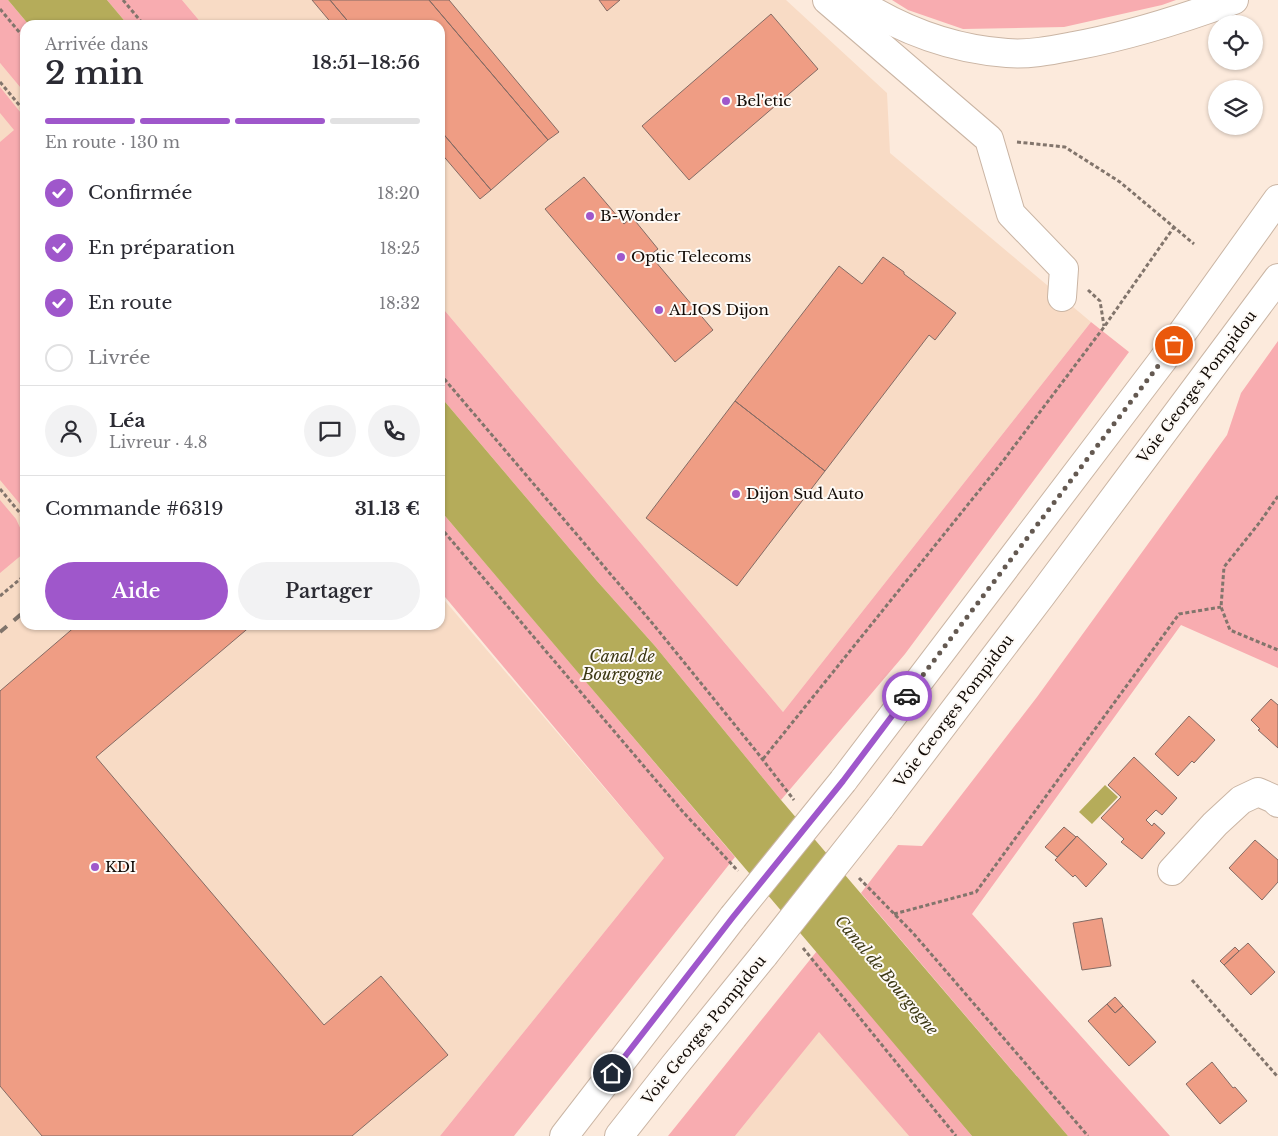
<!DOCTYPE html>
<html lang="fr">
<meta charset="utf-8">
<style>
:root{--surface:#fff;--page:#f2f2f3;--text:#2b2b33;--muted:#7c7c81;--line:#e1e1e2;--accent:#9f57cb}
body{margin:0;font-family:"Libre Baskerville",serif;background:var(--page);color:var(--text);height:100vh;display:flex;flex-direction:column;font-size:19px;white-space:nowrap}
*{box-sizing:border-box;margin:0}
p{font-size:16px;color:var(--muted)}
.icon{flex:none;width:28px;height:28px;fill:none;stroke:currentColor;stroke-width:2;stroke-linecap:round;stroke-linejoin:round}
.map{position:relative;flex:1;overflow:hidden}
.details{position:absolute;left:20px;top:20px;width:425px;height:610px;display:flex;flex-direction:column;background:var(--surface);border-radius:15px;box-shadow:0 1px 4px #0004}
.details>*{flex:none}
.fabs{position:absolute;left:1208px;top:15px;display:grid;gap:10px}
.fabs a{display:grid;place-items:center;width:55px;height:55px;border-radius:50%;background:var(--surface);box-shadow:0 1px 4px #0004;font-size:25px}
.pin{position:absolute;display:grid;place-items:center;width:42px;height:42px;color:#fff;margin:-21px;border:2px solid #fff;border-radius:50%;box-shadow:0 1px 5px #0007}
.courier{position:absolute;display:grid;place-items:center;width:50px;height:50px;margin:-25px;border:4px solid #9f57cb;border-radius:50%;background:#fff;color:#222;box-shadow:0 1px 6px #0007}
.headline em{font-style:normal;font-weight:600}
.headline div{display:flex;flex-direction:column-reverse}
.headline{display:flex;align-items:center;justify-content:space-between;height:85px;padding:0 25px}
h1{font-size:32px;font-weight:600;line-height:38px}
.bar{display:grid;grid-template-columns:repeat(4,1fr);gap:8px 5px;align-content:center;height:60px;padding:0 25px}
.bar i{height:6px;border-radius:4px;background:var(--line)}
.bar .active{background:var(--accent)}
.bar p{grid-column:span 4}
.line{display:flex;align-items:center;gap:12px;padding:0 25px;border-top:1px solid var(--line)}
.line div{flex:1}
.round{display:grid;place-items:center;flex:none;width:52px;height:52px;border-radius:26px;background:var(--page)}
ol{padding:0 25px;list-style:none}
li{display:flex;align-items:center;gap:15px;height:55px}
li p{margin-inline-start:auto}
li .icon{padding:5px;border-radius:50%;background:var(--accent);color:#fff;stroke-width:4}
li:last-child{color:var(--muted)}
li i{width:28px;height:28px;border:2px solid var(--line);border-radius:50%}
.cta{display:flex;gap:10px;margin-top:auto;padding:10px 25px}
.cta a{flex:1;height:58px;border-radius:30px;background:var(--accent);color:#fff;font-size:20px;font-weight:600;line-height:58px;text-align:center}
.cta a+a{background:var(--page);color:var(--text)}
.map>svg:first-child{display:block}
.built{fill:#f8dbc5}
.green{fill:#f8acb0}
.water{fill:#b5ac5a}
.building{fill:#ef9d84;stroke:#846b64}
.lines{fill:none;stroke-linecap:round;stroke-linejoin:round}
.minor-casing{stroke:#cab5a4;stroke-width:30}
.highway-casing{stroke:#cab5a4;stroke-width:30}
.path{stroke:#82756c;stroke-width:3;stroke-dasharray:4 2.5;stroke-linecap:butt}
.minor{stroke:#fff;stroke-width:28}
.highway{stroke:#fff;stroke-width:28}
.rail{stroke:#80746b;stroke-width:4;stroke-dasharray:9 9;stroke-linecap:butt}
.highway-bridge-casing{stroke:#cab5a4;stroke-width:30;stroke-linecap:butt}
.highway-bridge{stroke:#fff;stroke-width:28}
.done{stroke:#645951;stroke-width:5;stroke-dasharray:0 9}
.route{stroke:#9f57cb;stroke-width:6}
.poi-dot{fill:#9f57cb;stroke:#fefaf6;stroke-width:2}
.labels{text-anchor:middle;stroke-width:4;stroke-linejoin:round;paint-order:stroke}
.poi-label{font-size:15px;fill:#120b06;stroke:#fefaf6;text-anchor:start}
.street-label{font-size:15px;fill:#120b06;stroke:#fefaf6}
.water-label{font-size:16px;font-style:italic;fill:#3c3814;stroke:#fefaf6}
</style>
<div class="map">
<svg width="1278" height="1136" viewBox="0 0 1278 1136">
<rect width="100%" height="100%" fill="#fceadc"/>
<!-- built -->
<path class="built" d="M182 0H786L887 93 890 153 1091 322 783 712 440 305V25H203Z
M0 63 25 93V625H440V595L664 858 440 1136H0Z
M819 1031 909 1136H735Z"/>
<!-- green -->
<path class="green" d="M0 0H8L29 25H25V93L0 63Z
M107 0H182L203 25H128Z
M892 0H1176L1162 5 1064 27 963 29 908 10Z
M0 87 25 118V510L0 480V142L14 130 0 113Z
M440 305 783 712 1091 322 1129 352 905 654 781 800 655 646 597 581 440 396Z
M1278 341V668L1181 625 972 914 1170 1136H1068L861 893 898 845 922 846 1037 697 1227 435 1241 393Z
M0 500 16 519 22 532 24 553 0 573Z
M440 510 735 857 514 1136H440L664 858 440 591Z
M817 951 972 1136H909L819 1032 735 1136H668Z"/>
<!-- water -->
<path class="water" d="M8 0H107L128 25H29Z
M440 396 597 581 655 646 781 800 1068 1136H972C796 927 617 719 440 510Z
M1105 785 1118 797 1092 824 1079 812Z"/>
<!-- building -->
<path class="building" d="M312 0H330L351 25H333Z
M330 0H429L548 140 491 190 440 130V25H351Z
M429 0H449L559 132 548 140Z
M599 0H620L607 11Z
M771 14 818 69 689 180 642 126Z
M440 130 491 190 480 199 440 152Z
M584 177 624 224 632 217 658 249 650 255 713 330 675 362 545 209Z
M883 257 904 272V274L956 313 935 340 929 335 825 471 735 401 839 266 862 284Z
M735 401 825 471 737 586 646 518Z
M77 625H252L96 757 324 1025 381 976 448 1055 352 1136H42L0 1086V691Z
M1271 699 1278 705V748L1258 730 1260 729 1251 720Z
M1189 716 1215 740 1194 763 1192 761 1178 776 1155 754Z
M1134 757 1177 798 1162 815 1156 810 1146 820 1152 826 1154 823 1165 833 1142 859 1121 842 1124 839 1101 818 1121 797 1108 785Z
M1064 827 1076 837 1057 857 1045 847Z
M1077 836 1107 864 1086 887 1075 875 1073 877 1055 860Z
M1255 840 1278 860V882L1262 900 1229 868Z
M1102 918 1111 966 1082 970 1073 923Z
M1248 943 1275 972 1251 995 1224 965Z
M1235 947 1239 951 1224 965 1220 961Z
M1115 997 1123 1006 1115 1013 1107 1004Z
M1107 1004 1115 1013 1123 1006 1156 1042 1129 1066 1088 1021Z
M1212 1062 1233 1088 1235 1087 1247 1101 1220 1124 1186 1084Z"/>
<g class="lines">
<!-- minor casing -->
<g class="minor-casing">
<path id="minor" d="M827 0 989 139 1011 214 1064 269 1062 297
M1172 871 1215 824 1241 800 1258 792 1274 799 1278 803"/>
</g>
<!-- highway casing -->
<g class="highway-casing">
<path id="highway" d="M855 0C901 30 951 49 1007 53 1029 55 1053 50 1074 46 1129 36 1182 19 1234 0
M843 781 1162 361 1278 199
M880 808 1041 596 1278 278
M564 1136 733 917
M619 1136 674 1066 764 955"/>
</g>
<!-- path -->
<path class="path" d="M123 0 144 25
M0 9 25 39
M0 82 25 112
M1017 142 1065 147 1120 182 1194 244
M1088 290 1100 301 1104 326
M440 374 653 624 756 751 794 800
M0 489 25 519
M1278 496 1260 522 1224 567 1221 607 1230 630 1278 650
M440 527 683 812 738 871
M0 596 25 575
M763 759 1003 461 1104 327 1174 227
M859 878 913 933 1088 1136
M894 914 976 892 1179 614 1221 607
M803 948 956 1136
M1192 980 1278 1077"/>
<!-- minor -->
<use href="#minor" class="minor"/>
<!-- highway -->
<use href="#highway" class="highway"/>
<!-- rail -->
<path class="rail" d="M0 632 25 611"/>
<!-- highway-bridge casing -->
<g class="highway-bridge-casing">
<path id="highway-bridge" d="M733 917 843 781
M764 955 880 808"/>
</g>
<!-- highway-bridge -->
<use href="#highway-bridge" class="highway-bridge"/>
</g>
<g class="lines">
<!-- done -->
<path class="done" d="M907 696 1174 345"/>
<!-- route -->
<path class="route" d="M612 1073 733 917 843 781 907 696"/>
</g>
<!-- markers -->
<g class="poi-dot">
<circle cx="726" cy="101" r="5"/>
<circle cx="590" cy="216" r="5"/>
<circle cx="621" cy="257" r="5"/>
<circle cx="659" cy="310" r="5"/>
<circle cx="736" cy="494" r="5"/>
<circle cx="95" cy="867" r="5"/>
</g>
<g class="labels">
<!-- poi labels -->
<g class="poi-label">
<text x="736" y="106">Bel'etic</text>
<text x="600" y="221">B-Wonder</text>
<text x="631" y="262">Optic Telecoms</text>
<text x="669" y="315">ALIOS Dijon</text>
<text x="746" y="499">Dijon Sud Auto</text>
<text x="105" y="872">KDI</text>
</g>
<!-- street labels -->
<g class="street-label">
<text transform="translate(1197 387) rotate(-53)" y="5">Voie Georges Pompidou</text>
<text transform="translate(954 711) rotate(-53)" y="5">Voie Georges Pompidou</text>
<text transform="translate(704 1030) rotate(-51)" y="5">Voie Georges Pompidou</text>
</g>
<!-- water labels -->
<g class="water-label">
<text x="622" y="662">Canal de<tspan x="622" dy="18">Bourgogne</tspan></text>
<text transform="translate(887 975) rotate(50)" y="6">Canal de Bourgogne</text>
</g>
</g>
</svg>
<div class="fabs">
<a><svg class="icon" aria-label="locate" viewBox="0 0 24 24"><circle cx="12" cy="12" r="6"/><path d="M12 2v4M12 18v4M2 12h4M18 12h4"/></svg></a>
<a><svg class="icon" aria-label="layers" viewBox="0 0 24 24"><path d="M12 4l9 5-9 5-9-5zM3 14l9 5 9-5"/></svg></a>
</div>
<div class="pin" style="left:1174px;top:345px;background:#ea580c"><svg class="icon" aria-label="bag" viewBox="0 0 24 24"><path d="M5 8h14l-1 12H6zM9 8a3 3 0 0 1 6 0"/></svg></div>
<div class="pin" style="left:612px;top:1073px;background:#1f2937"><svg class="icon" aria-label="home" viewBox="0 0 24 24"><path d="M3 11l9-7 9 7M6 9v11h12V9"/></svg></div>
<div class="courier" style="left:907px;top:696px"><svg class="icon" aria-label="car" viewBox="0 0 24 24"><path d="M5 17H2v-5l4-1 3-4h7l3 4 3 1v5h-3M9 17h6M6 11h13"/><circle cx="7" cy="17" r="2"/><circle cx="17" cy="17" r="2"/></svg></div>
<section class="details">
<div class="headline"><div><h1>2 min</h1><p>Arrivée dans</p></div><em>18:51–18:56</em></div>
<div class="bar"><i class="active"></i><i class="active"></i><i class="active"></i><i></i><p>En route · 130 m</p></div>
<ol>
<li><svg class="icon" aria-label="check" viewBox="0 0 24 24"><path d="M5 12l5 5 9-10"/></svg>Confirmée<p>18:20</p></li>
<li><svg class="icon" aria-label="check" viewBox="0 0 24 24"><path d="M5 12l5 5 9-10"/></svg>En préparation<p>18:25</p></li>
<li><svg class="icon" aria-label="check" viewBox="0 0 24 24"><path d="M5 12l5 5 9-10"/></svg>En route<p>18:32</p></li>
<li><i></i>Livrée</li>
</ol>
<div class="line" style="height:90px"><a class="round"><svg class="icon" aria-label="person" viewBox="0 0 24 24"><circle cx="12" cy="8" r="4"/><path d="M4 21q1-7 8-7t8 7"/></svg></a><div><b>Léa</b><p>Livreur · 4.8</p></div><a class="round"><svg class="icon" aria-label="chat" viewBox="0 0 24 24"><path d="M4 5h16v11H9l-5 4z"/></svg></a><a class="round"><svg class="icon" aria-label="phone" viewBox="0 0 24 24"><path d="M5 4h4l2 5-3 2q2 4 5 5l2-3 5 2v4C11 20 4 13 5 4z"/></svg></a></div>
<div class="line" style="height:65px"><div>Commande #6319</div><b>31.13 €</b></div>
<div class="cta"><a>Aide</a><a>Partager</a></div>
</section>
</div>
